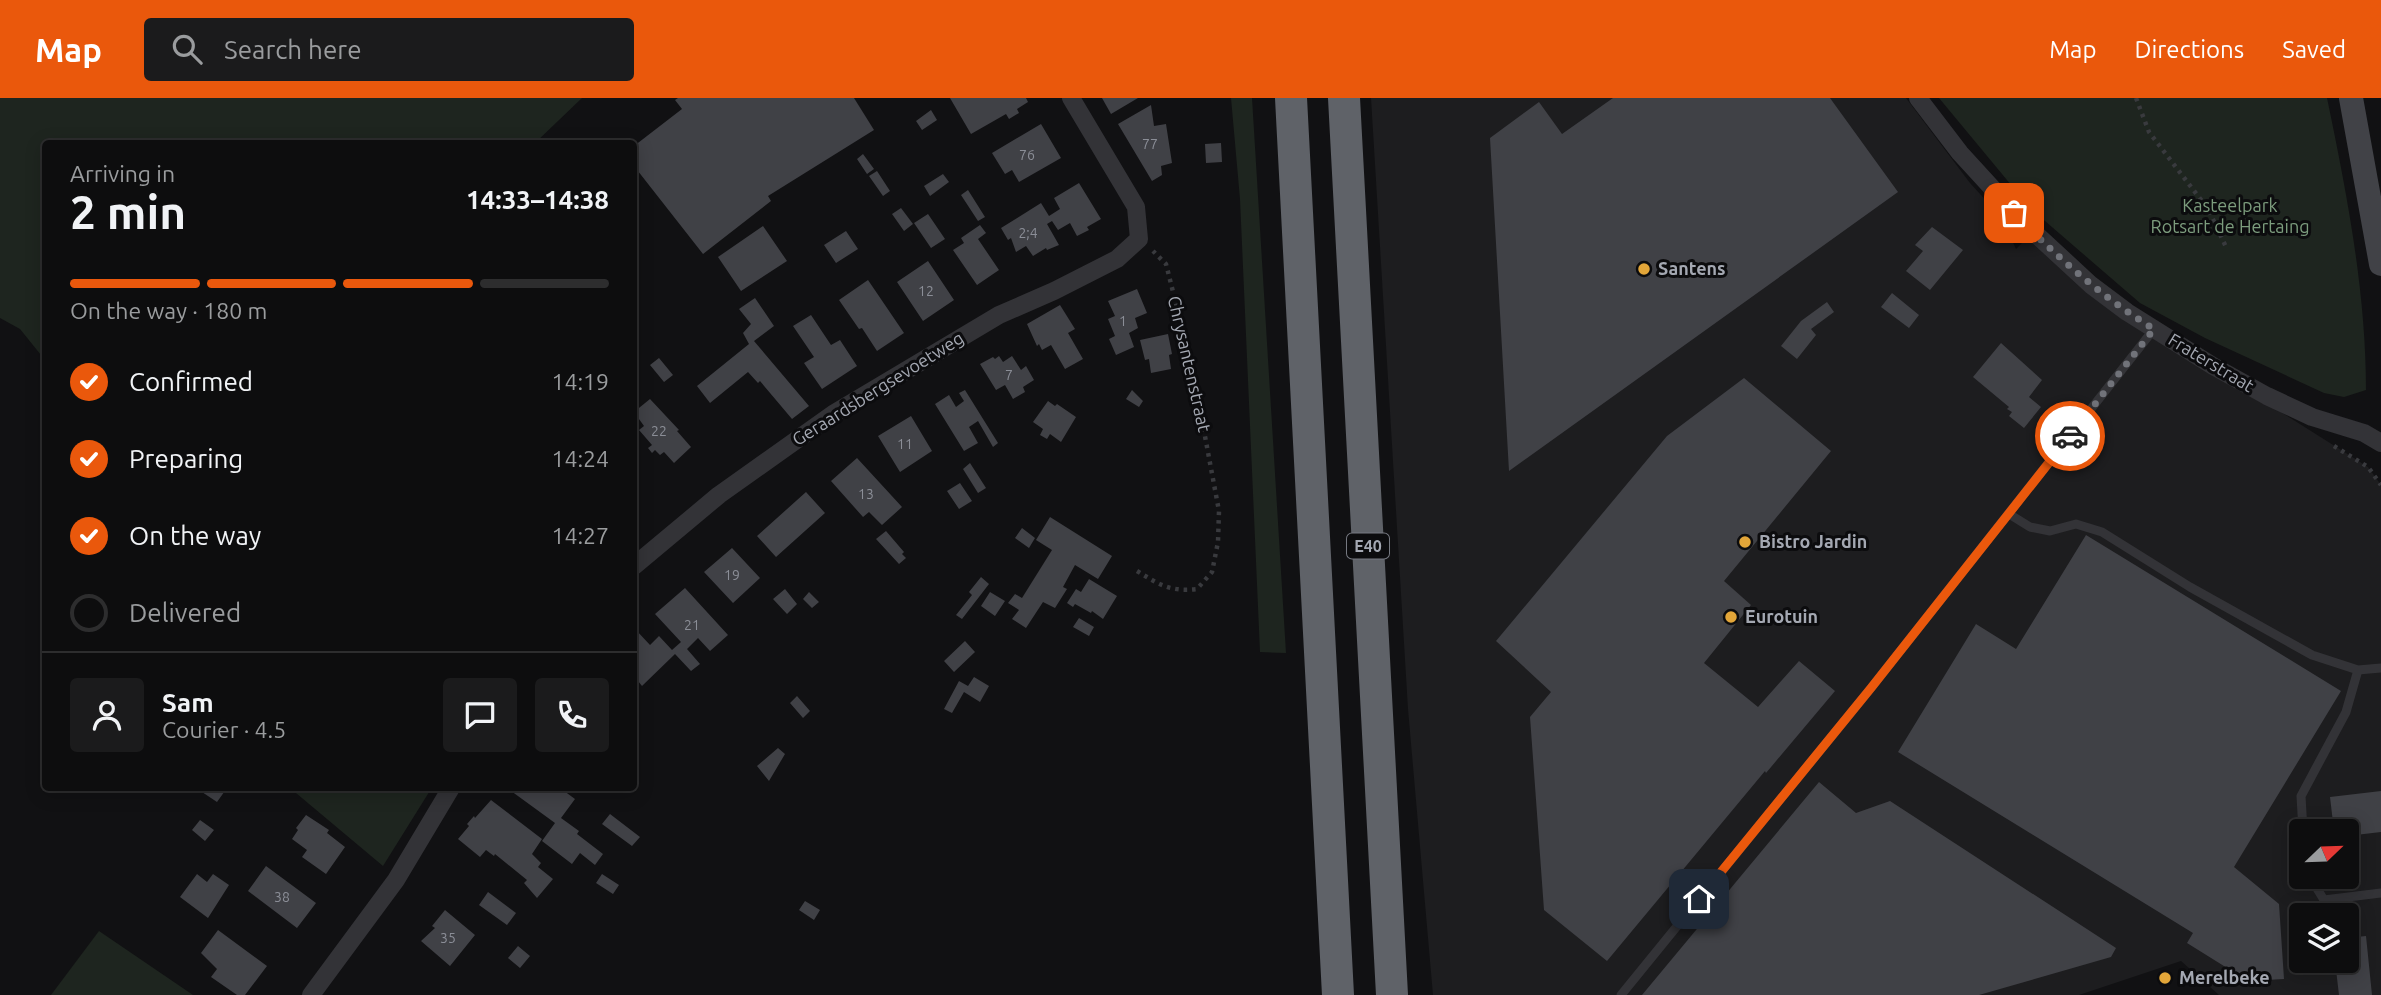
<!DOCTYPE html>
<meta charset="utf-8">
<style>
:root{--surface:#0d0d0e;--page:#1b1b1c;--text:#f1f3f6;--muted:#9a9c9e;--line:#2d2d2e;--accent:#ea580c}
body{margin:0;font-family:Ubuntu,sans-serif;background:var(--page);color:var(--text);height:100vh;display:flex;flex-direction:column;font-size:26px;white-space:nowrap}
*{box-sizing:border-box;margin:0}
p{font-size:23px;color:var(--muted)}
.icon{flex:none;width:38px;height:38px;fill:none;stroke:currentColor;stroke-width:2;stroke-linecap:round;stroke-linejoin:round}
.map{position:relative;flex:1;overflow:hidden}
.drawer{position:absolute;left:42px;top:42px;width:595px;height:651px;display:flex;flex-direction:column;background:var(--surface);border-radius:7px;box-shadow:0 4px 18px #0003,0 0 0 2px var(--line)}
.drawer>*{flex:none}
.needle{width:46px;rotate:67deg}
.fabs{position:absolute;left:2289px;top:721px;display:grid;gap:14px}
.fabs a{display:grid;place-items:center;width:70px;height:70px;border-radius:7px;background:var(--surface);box-shadow:0 4px 18px #0003,0 0 0 2px var(--line);font-size:35px}
.pin{position:absolute;display:grid;place-items:center;width:60px;height:60px;color:#fff;margin:-30px;border-radius:14px;box-shadow:0 4px 10px #0006}
.courier{position:absolute;display:grid;place-items:center;width:70px;height:70px;margin:-35px;border:5px solid #ea580c;border-radius:50%;background:#fff;color:#222;box-shadow:0 2px 9px #0007}
.head em{font-style:normal;font-weight:700}
.head div{display:flex;flex-direction:column-reverse}
.head{display:flex;align-items:center;justify-content:space-between;height:119px;padding:0 28px}
h1{font-size:46px;font-weight:700;line-height:52px}
.bar{display:grid;grid-template-columns:repeat(4,1fr);gap:10px 7px;align-content:center;height:84px;padding:0 28px}
.bar i{height:9px;border-radius:5px;background:var(--line)}
.bar .selected{background:var(--accent)}
.bar p{grid-column:span 4}
.line{display:flex;align-items:center;gap:18px;padding:0 28px;border-top:2px solid var(--line)}
.line div{flex:1}
.round{display:grid;place-items:center;flex:none;width:74px;height:74px;border-radius:7px;background:var(--page)}
ol{padding:0 28px;list-style:none}
li{display:flex;align-items:center;gap:21px;height:77px}
li p{margin-inline-start:auto}
li .icon{padding:7px;border-radius:50%;background:var(--accent);color:#fff;stroke-width:4}
li:last-child{color:var(--muted)}
li i{width:38px;height:38px;border:4px solid var(--line);border-radius:50%}
header{display:flex;align-items:center;gap:42px;box-sizing:border-box;height:98px;padding:0 35px;background:var(--accent);color:#fff}
header strong{font-size:33px}
nav{display:flex;gap:38px;margin-inline-start:auto;font-size:24px}
.search{width:490px;height:63px;background:var(--page);display:flex;align-items:center;gap:18px;box-sizing:border-box;padding:0 24px;border-radius:7px;color:var(--muted);font-size:26px}
.map>svg:first-child{display:block}
.built{fill:#1d1d1f;fill-rule:evenodd}
.green{fill:#1e251f}
.building{fill:#404146}
.lines{fill:none;stroke-linecap:round;stroke-linejoin:round}
.path{stroke:#393a3e;stroke-width:4.5;stroke-dasharray:3.5 5;stroke-linecap:butt}
.lane{stroke:#333337;stroke-width:9}
.street{stroke:#333337;stroke-width:18}
.secondary{stroke:#414247;stroke-width:24}
.highway{stroke:#5f6268;stroke-width:32}
.done{stroke:#71737a;stroke-width:7;stroke-dasharray:0 12.6}
.route{stroke:#ea580c;stroke-width:9}
.poi-dot{fill:#e3a639;stroke:#0c0c0e;stroke-width:2.5}
.labels{text-anchor:middle;stroke-width:6;stroke-linejoin:round;paint-order:stroke}
.number-label{font-size:14px;fill:#8b8e97}
.shield{fill:#0c0c0e;stroke:#767981;stroke-width:2}
.shield-label{font-size:16px;font-weight:bold;fill:#a4a8b2}
.park-label{font-size:18px;fill:#7c9c7d;stroke:#0c0c0e}
.poi-label{font-size:18px;font-weight:bold;fill:#a4a8b2;stroke:#0c0c0e;text-anchor:start}
.street-label{font-size:18px;fill:#a4a8b2;stroke:#0c0c0e}
</style>
<header>
<strong>Map</strong>
<div class="search"><svg class="icon" aria-label="search" viewBox="0 0 24 24"><circle cx="10" cy="10" r="6"/><path d="M15 15l6 6"/></svg>Search here</div>
<nav><a>Map</a><a>Directions</a><a>Saved</a></nav>
</header>
<div class="map">
<svg width="2381" height="897" viewBox="0 0 2381 897">
<rect width="100%" height="100%" fill="#111113"/>
<!-- built -->
<path class="built" d="M1371 0H1906L1970 85 2001 119 2016 151 2028 139 2241 289 2368 369 2381 387V897H2219L2181 863 2079 897H1433L1408 611ZM2301 733H2347V779H2301ZM2301 817H2347V863H2301Z"/>
<!-- green -->
<path class="green" d="M0 0H582L535 45 46 46 45 262 20 231 0 220Z
M1231 0H1252L1286 555 1260 554 1240 101Z
M1939 0H2327C2347 96 2366 194 2366 292L2344 299 2324 295 2205 240 2140 205 2031 111Z
M290 690H429L431 691 383 768Z
M99 833 193 897H51Z"/>
<!-- building -->
<path class="building" d="M678 0H854L874 32 768 98 771 103 703 156 634 68V48L682 11 675 2Z
M950 0H1026L1028 4 1017 11 1019 15 1009 21 1006 16 971 36Z
M1102 0H1138L1111 16Z
M1613 0H1830L1898 94 1509 373 1490 40 1539 4 1562 36Z
M1151 7 1154 28 1166 26 1172 65 1161 68 1162 77 1152 83 1118 26Z
M931 12 937 22 922 32 916 23Z
M1041 26 1061 60 1019 84 1012 72 1005 76 992 55Z
M1221 45 1222 64 1206 65 1205 46Z
M863 56 874 71 867 76 857 61Z
M877 73 890 93 883 98 869 78Z
M943 76 949 84 930 98 924 88Z
M1079 85 1101 121 1087 129 1089 132 1077 138 1070 125 1058 132 1052 123 1047 126 1059 147 1047 152 1046 150 1033 158 1026 148 1016 154 1011 140 1008 142 1001 130 1041 105 1049 118 1060 111 1054 100Z
M968 92 985 119 978 123 961 97Z
M901 110 913 126 904 133 892 116Z
M928 116 945 141 931 150 914 125Z
M980 127 986 135 978 141 999 172 977 187 953 152 964 145 961 140Z
M763 128 787 163 741 193 718 159Z
M1932 129 1963 152 1930 192 1906 173 1923 153 1915 147Z
M846 133 858 151 836 165 824 147Z
M928 163 954 202 923 223 897 184Z
M868 182 904 235 877 253 862 230 859 231 839 202Z
M1137 191 1147 215 1135 220 1138 230 1129 235 1134 249 1116 257 1109 241 1115 238 1108 221 1115 218 1108 203Z
M1892 195 1919 217 1909 230 1881 209Z
M755 200 774 228 754 243 809 308 792 321 760 283 758 285 748 274 710 305 697 288 749 246 743 235 751 226 739 211Z
M1827 204 1834 214 1811 231 1816 237 1797 261 1781 248 1801 223Z
M1060 207 1075 231 1068 235 1083 261 1065 271 1051 247 1042 252 1039 246 1037 248 1027 226Z
M811 217 831 247 840 242 857 268 822 291 804 265 814 259 793 228Z
M1168 236 1172 256 1169 257 1171 271 1151 275 1149 261 1145 262 1140 242Z
M2001 245 2042 282 2029 299 2041 309 2024 330 2009 318 2012 314 2007 311 2009 309 1973 279Z
M999 258 1003 264 1012 258 1021 272 1026 268 1034 282 1023 289 1025 294 1013 301 1005 287 996 292 980 266 993 259 995 261Z
M659 260 673 277 664 284 650 267Z
M1744 280 1831 353 1724 483 1751 507 1704 565 1758 609 1799 563 1835 593 1766 675 1765 673 1607 863 1544 812 1530 619 1551 594 1496 543 1667 338Z
M965 292 998 345 993 349 978 323 969 329 978 345 964 353 935 306 949 297 956 309 964 303 959 295Z
M1132 292 1143 303 1139 309 1126 301Z
M650 301 679 332 677 333 691 349 674 365 664 354 660 357 655 352 652 355 648 350 652 347 639 332 644 328 634 314Z
M1048 303 1055 308 1057 306 1076 319 1061 344 1050 336 1047 341 1040 337 1043 331 1033 324Z
M911 318 932 353 900 374 878 338Z
M857 360 902 409 882 427 869 414 863 419 831 383Z
M970 365 986 390 978 395 963 371Z
M960 385 972 403 959 411 947 393Z
M806 394 825 415 776 459 757 438Z
M1050 419 1112 458 1098 481 1075 467 1063 489 1067 491 1055 510 1043 504 1026 530 1012 521 1019 512 1008 505 1015 496 1022 500 1052 452 1036 442Z
M1022 430 1035 440 1029 450 1015 440Z
M886 433 904 454 902 456 906 460 899 466 876 441Z
M2086 437 2341 593 2234 769 2279 806 2284 881 2248 883 2187 845 2193 835 1898 654 1976 526 2016 551Z
M732 450 760 480 733 505 704 474Z
M981 479 989 486 962 521 956 517 972 497 969 494Z
M1089 481 1117 498 1103 521 1092 513 1091 515 1075 506 1073 509 1067 505 1076 491 1081 494Z
M685 490 728 537 710 553 698 540 687 551 700 566 691 573 675 556 642 588 634 578V534L636 532 650 547 659 538 672 552 681 544 655 516Z
M785 491 797 506 787 516 773 501Z
M809 494 819 504 812 510 803 501Z
M990 494 1005 503 995 518 981 508Z
M1079 520 1094 529 1089 538 1073 529Z
M965 543 975 554 954 574 944 563Z
M974 579 989 588 980 604 964 594 952 615 944 611 959 583 968 588Z
M797 598 810 613 803 620 790 605Z
M778 650 785 656 769 683 757 668Z
M1819 684 1856 715 1890 703 2116 850 2111 859 1979 897H1642Z
M201 690H227L217 704 199 692Z
M507 690H560L575 701 561 720 579 733 577 736 603 756 595 767 580 755 572 766 542 743 555 725Z
M2381 693V734L2347 738V733H2334L2330 699Z
M491 702 542 741 532 756 541 765 538 769 553 781 537 800 524 785 527 782 495 756 494 758 486 752 480 759 458 741 469 728 467 726 474 718 475 720Z
M610 716 640 739 632 748 602 726Z
M306 717 329 732 327 735 345 749 326 776 302 759 307 752 292 741 298 732 296 730Z
M200 722 214 732 205 743 192 732Z
M266 768 316 805 297 830 248 793Z
M197 776 207 784 213 776 229 787 208 820 180 799Z
M602 776 619 787 613 796 596 785Z
M488 794 516 815 507 827 479 807Z
M805 803 820 812 814 822 799 812Z
M445 812 475 837 450 868 421 843 435 830 432 828Z
M218 832 267 868 245 897H237L211 879 217 871 201 855Z
M2366 838 2372 897H2339L2335 863H2347V840Z
M518 848 530 858 520 870 508 860Z"/>
<g class="lines">
<!-- path -->
<path class="path" d="M2136 0 2149 34 2208 111 2226 149
M2334 348 2368 369 2381 387
M1137 473C1160 487 1170 494 1197 491L1212 474 1218 444 1219 413 1192 269 1166 166 1153 153"/>
<!-- lane -->
<path class="lane" d="M2009 416 2030 429 2050 433 2076 426 2102 434 2190 489 2312 557 2358 572 2381 570
M2303 733 2301 698 2346 614 2358 572
M2310 779 2324 802 2381 795
M1621 897 1871 590 2154 231"/>
<!-- street -->
<path class="street" d="M1918 0 1960 55 2025 126 2091 187 2127 214 2213 268 2267 298 2312 319 2364 335 2381 345
M634 468 719 397 833 316 999 217 1054 193 1117 161 1139 141 1136 109 1071 0
M311 897 396 782 451 690"/>
<!-- secondary -->
<path class="secondary" d="M2351 0 2381 166"/>
<!-- highway -->
<path class="highway" d="M1291 0 1338 897
M1344 0 1392 897"/>
</g>
<g class="lines">
<!-- done -->
<path class="done" d="M2014 115C2057 159 2102 199 2154 231L2070 338"/>
<!-- route -->
<path class="route" d="M1699 801 1871 590 2070 338"/>
</g>
<!-- markers -->
<g class="poi-dot">
<circle cx="1644" cy="171" r="7"/>
<circle cx="1745" cy="444" r="7"/>
<circle cx="1731" cy="519" r="7"/>
<circle cx="2165" cy="880" r="7"/>
</g>
<g class="labels">
<!-- number labels -->
<g class="number-label">
<text x="1150" y="51">77</text>
<text x="1027" y="62">76</text>
<text x="1028" y="140">2;4</text>
<text x="926" y="198">12</text>
<text x="1123" y="228">1</text>
<text x="1009" y="282">7</text>
<text x="659" y="338">22</text>
<text x="905" y="351">11</text>
<text x="866" y="401">13</text>
<text x="732" y="482">19</text>
<text x="692" y="532">21</text>
<text x="282" y="804">38</text>
<text x="448" y="845">35</text>
</g>
<!-- shield labels -->
<rect class="shield" x="1347" y="435.5" width="42" height="25" rx="5"/>
<g class="shield-label">
<text x="1368" y="454">E40</text>
</g>
<!-- park labels -->
<g class="park-label">
<text x="2230" y="114">Kasteelpark<tspan x="2230" dy="21">Rotsart de Hertaing</tspan></text>
</g>
<!-- poi labels -->
<g class="poi-label">
<text x="1658" y="177">Santens</text>
<text x="1759" y="450">Bistro Jardin</text>
<text x="1745" y="525">Eurotuin</text>
<text x="2179" y="886">Merelbeke</text>
</g>
<!-- street labels -->
<g class="street-label">
<text transform="translate(2211 265) rotate(31)" y="6">Fraterstraat</text>
<text transform="translate(1189 266) rotate(77)" y="6">Chrysantenstraat</text>
<text transform="translate(878 291) rotate(-32)" y="6">Geraardsbergsevoetweg</text>
</g>
</g>
</svg>
<div class="fabs">
<a><svg class="needle" viewBox="-14 -14 28 28"><path d="M0-13l5 13h-10z" fill="#e53935"/><path d="M0 13l5-13h-10z" fill="#9a9c9e"/></svg></a>
<a><svg class="icon" aria-label="layers" viewBox="0 0 24 24"><path d="M12 4l9 5-9 5-9-5zM3 14l9 5 9-5"/></svg></a>
</div>
<div class="pin" style="left:2014px;top:115px;background:#ea580c"><svg class="icon" aria-label="bag" viewBox="0 0 24 24"><path d="M5 8h14l-1 12H6zM9 8a3 3 0 0 1 6 0"/></svg></div>
<div class="pin" style="left:1699px;top:801px;background:#1f2937"><svg class="icon" aria-label="home" viewBox="0 0 24 24"><path d="M3 11l9-7 9 7M6 9v11h12V9"/></svg></div>
<div class="courier" style="left:2070px;top:338px"><svg class="icon" aria-label="car" viewBox="0 0 24 24"><path d="M5 17H2v-5l4-1 3-4h7l3 4 3 1v5h-3M9 17h6M6 11h13"/><circle cx="7" cy="17" r="2"/><circle cx="17" cy="17" r="2"/></svg></div>
<section class="drawer">
<div class="head"><div><h1>2 min</h1><p>Arriving in</p></div><em>14:33–14:38</em></div>
<div class="bar"><i class="selected"></i><i class="selected"></i><i class="selected"></i><i></i><p>On the way · 180 m</p></div>
<ol>
<li><svg class="icon" aria-label="check" viewBox="0 0 24 24"><path d="M5 12l5 5 9-10"/></svg>Confirmed<p>14:19</p></li>
<li><svg class="icon" aria-label="check" viewBox="0 0 24 24"><path d="M5 12l5 5 9-10"/></svg>Preparing<p>14:24</p></li>
<li><svg class="icon" aria-label="check" viewBox="0 0 24 24"><path d="M5 12l5 5 9-10"/></svg>On the way<p>14:27</p></li>
<li><i></i>Delivered</li>
</ol>
<div class="line" style="height:126px"><a class="round"><svg class="icon" aria-label="person" viewBox="0 0 24 24"><circle cx="12" cy="8" r="4"/><path d="M4 21q1-7 8-7t8 7"/></svg></a><div><b>Sam</b><p>Courier · 4.5</p></div><a class="round"><svg class="icon" aria-label="chat" viewBox="0 0 24 24"><path d="M4 5h16v11H9l-5 4z"/></svg></a><a class="round"><svg class="icon" aria-label="phone" viewBox="0 0 24 24"><path d="M5 4h4l2 5-3 2q2 4 5 5l2-3 5 2v4C11 20 4 13 5 4z"/></svg></a></div>
</section>
</div>
